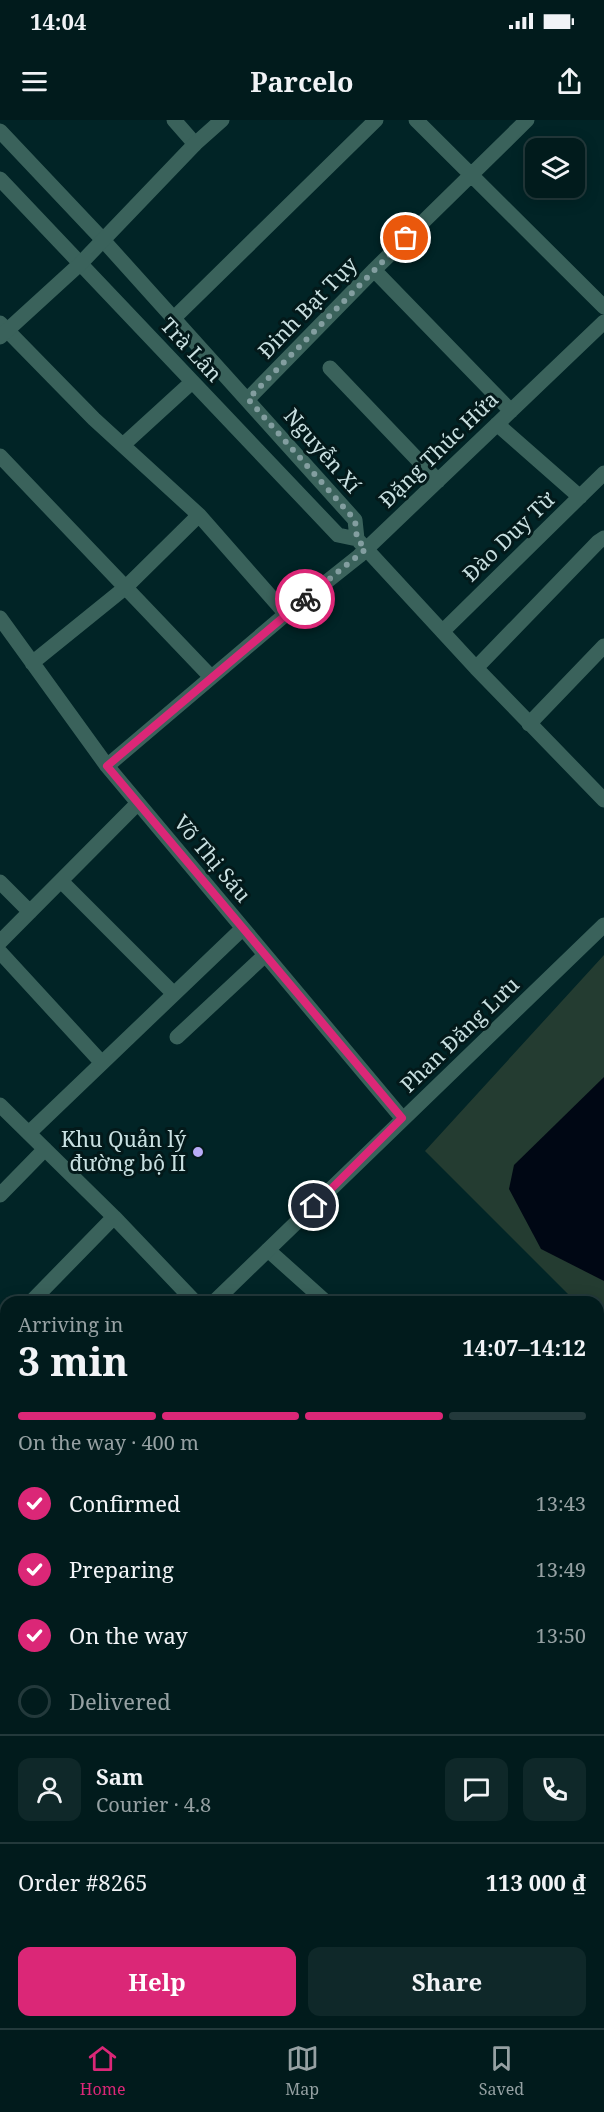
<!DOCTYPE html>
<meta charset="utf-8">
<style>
:root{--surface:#011b1c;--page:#0f2829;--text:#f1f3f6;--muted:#96a1a3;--line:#23393b;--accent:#db2777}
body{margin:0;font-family:"Noto Serif",serif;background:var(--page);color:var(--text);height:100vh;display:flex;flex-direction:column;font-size:22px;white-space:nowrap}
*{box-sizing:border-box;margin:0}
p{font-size:20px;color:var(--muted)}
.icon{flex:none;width:33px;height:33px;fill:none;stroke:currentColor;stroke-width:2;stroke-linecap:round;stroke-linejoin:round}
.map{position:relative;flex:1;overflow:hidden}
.panel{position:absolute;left:0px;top:1176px;width:604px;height:732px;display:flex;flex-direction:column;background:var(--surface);border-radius:18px 18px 0 0;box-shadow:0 3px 15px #0003,0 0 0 2px var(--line)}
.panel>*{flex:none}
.tools{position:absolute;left:525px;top:18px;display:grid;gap:12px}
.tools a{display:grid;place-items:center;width:60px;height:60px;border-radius:12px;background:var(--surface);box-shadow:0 3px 15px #0003,0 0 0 2px var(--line);font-size:30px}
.pin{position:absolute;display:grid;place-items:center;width:51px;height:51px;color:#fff;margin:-26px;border:3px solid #fff;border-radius:50%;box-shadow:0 2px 6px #0007}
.courier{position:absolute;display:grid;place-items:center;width:60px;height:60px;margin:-30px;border:4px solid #db2777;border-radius:50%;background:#fff;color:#222;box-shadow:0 2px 8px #0007}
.headline em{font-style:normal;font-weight:700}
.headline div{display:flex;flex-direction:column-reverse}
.headline{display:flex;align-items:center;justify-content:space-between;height:102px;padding:0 18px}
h1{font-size:39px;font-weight:700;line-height:45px}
.bar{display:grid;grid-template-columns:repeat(4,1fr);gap:9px 6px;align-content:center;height:72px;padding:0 18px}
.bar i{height:8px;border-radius:4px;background:var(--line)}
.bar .selected{background:var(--accent)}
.bar p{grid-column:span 4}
.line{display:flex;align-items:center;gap:15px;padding:0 18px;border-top:2px solid var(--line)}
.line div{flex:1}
.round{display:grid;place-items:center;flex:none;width:63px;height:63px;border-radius:12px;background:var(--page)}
ol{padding:0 18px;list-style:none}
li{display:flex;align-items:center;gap:18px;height:66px}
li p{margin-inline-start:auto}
li .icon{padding:6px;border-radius:50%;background:var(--accent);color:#fff;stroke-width:4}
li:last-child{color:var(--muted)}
li i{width:33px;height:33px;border:3px solid var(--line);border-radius:50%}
.button{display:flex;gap:12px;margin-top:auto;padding:12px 18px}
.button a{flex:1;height:69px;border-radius:12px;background:var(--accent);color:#fff;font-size:24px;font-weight:700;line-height:69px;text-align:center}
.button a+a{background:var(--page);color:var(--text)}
.status{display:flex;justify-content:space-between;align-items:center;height:42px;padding:0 30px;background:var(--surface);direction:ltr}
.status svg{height:16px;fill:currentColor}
header{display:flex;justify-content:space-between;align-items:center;height:78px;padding:0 18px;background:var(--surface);font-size:27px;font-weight:700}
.menu{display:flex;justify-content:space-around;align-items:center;height:84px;border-top:2px solid var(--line);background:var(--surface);font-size:16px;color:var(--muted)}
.menu a{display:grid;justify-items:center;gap:3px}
.menu .selected{color:var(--accent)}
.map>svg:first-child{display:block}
.green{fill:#243c31}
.water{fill:#000714}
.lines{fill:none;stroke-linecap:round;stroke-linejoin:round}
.minor{stroke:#3a625b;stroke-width:15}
.tertiary{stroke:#3a625b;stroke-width:15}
.done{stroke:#839ea0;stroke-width:6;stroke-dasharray:0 10.8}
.route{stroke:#db2777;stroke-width:8}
.poi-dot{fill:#b8abf7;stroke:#03191a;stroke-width:2}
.labels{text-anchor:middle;stroke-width:6;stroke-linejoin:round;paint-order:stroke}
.street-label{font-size:21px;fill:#c9e0e1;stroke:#03191a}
.poi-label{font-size:21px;fill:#c9e0e1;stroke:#03191a;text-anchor:end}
</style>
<div class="status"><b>14:04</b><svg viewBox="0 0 49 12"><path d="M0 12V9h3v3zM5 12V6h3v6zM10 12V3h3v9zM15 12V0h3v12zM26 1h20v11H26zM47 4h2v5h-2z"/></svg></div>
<header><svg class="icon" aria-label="menu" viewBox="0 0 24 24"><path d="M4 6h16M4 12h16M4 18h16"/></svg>Parcelo<svg class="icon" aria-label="share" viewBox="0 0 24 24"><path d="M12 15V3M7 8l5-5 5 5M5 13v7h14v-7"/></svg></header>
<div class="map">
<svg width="604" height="1908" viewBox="0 0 604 1908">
<rect width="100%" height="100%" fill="#012426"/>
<!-- green -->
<path class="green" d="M604 835V1210L599 1205 598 1182H576L425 1031Z"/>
<!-- water -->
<path class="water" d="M604 957V1161L541 1129 509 1069 514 1045Z"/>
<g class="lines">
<!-- minor -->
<path class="minor" d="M174 0 195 24
M416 0 604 187
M0 11 103 120 355 400 357 419 476 548 604 680
M0 59 338 415 357 419
M374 150 511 291
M174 198 376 0
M0 203 94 299 199 395 286 494
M330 248 438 361
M248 279 374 150 527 0
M497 304 580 377
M123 325 192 262
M0 336 211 557
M0 498 107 646 402 998
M443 511 604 353
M32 543 126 467 199 395
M476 548 598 422 604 418
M529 604 604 526
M107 646 286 494 359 436 604 202
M61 761 174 874
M0 762 30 792
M0 822 138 683
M0 832 102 943
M177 917 264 836
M0 985 114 1097 195 1182
M30 1012 242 809
M0 1075 45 1029
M268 1130 326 1182
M31 1182 114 1097
M0 1214 6 1208
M598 1314 604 1317
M0 1403 6 1405
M598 1627 604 1628
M0 1800 6 1797
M494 1902 501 1908
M114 1908 117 1902
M285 1908 289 1902"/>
<!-- tertiary -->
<path class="tertiary" d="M0 217 81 143 195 24 222 0
M214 1182 604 805
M0 1222 6 1226
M0 1394 6 1389
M598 1492 604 1494"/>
</g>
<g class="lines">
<!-- done -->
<path class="done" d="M305 479 366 429 357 419 355 400 248 279 406 118"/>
<!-- route -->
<path class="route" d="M305 479 107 646 402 998 314 1086"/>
</g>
<!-- markers -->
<circle class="poi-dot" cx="198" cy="1032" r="6"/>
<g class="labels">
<!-- street labels -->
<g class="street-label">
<text transform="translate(308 188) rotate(-46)" y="7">Đinh Bạt Tụy</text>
<text transform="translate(191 230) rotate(47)" y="7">Trà Lân</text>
<text transform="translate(439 330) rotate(-44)" y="7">Đặng Thúc Hứa</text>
<text transform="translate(322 331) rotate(49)" y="7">Nguyễn Xí</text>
<text transform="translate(509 417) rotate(-44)" y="7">Đào Duy Từ</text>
<text transform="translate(212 739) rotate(50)" y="7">Võ Thị Sáu</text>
<text transform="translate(460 915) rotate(-44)" y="7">Phan Đăng Lưu</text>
</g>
<!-- poi labels -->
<g class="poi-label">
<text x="186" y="1027">Khu Quản lý<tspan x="186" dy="24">đường bộ II</tspan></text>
</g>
</g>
</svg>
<div class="tools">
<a><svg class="icon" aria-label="layers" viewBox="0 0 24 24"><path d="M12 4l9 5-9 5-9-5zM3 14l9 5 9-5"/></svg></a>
</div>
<div class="pin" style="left:406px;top:118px;background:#ea580c"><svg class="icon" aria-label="bag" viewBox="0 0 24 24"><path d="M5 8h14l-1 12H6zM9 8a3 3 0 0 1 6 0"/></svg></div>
<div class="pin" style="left:314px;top:1086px;background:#1f2937"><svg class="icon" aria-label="home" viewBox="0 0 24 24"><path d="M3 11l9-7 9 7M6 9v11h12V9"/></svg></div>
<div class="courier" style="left:305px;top:479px"><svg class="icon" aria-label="bike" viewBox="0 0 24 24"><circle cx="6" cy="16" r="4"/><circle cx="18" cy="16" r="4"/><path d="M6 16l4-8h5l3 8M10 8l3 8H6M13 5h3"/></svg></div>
<section class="panel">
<div class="headline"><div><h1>3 min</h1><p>Arriving in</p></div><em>14:07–14:12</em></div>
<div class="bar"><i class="selected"></i><i class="selected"></i><i class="selected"></i><i></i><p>On the way · 400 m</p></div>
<ol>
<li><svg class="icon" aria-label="check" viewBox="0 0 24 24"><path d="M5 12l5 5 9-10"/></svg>Confirmed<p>13:43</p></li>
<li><svg class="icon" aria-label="check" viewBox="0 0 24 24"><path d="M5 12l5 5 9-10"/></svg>Preparing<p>13:49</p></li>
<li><svg class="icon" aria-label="check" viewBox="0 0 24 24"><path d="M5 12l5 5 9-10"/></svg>On the way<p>13:50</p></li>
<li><i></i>Delivered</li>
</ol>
<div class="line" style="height:108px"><a class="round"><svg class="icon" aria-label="person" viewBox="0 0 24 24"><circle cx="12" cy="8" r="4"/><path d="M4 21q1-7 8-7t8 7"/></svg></a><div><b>Sam</b><p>Courier · 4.8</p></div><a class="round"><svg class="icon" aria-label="chat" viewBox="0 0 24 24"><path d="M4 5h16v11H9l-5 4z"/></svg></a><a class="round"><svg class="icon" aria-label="phone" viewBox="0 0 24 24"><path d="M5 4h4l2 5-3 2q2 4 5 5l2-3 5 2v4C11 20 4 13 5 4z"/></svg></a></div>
<div class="line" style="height:78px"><div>Order #8265</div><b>113 000 ₫</b></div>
<div class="button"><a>Help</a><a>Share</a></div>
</section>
</div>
<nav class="menu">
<a class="selected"><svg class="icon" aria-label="home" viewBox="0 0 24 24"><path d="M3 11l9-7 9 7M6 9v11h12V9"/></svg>Home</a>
<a><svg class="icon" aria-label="map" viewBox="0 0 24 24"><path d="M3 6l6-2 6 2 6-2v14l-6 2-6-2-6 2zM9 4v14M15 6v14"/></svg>Map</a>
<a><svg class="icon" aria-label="saved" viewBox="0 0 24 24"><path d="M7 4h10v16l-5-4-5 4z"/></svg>Saved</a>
</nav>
